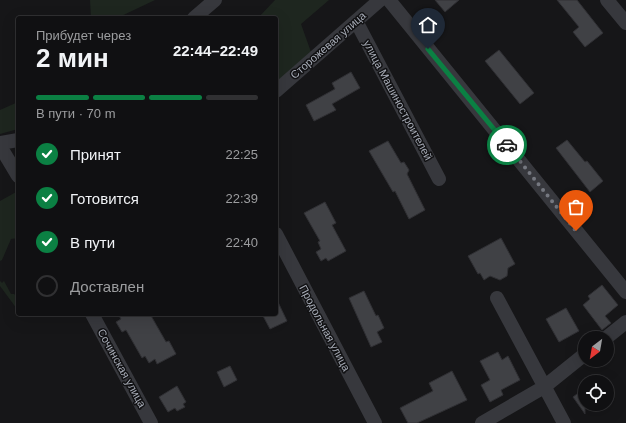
<!DOCTYPE html>
<html lang="ru">
<meta charset="utf-8">
<style>
:root{--surface:#101012;--page:#1e1e20;--text:#f1f3f6;--muted:#9c9d9f;--line:#303032;--accent:#0b8043}
body{margin:0;font-family:Helvetica,sans-serif;background:var(--page);color:var(--text);height:100vh;display:flex;flex-direction:column;font-size:15px;white-space:nowrap}
*{box-sizing:border-box;margin:0}
p{font-size:13px;color:var(--muted)}
.icon{flex:none;width:22px;height:22px;fill:none;stroke:currentColor;stroke-width:2;stroke-linecap:round;stroke-linejoin:round}
.map{position:relative;flex:1;overflow:hidden}
.side{position:absolute;left:16px;top:16px;width:262px;height:300px;display:flex;flex-direction:column;background:var(--surface);border-radius:4px;box-shadow:0 4px 16px #0002,0 0 0 1px var(--line)}
.side>*{flex:none}
.needle{width:26px;rotate:211deg}
.fabs{position:absolute;left:578px;top:331px;display:grid;gap:8px}
.fabs a{display:grid;place-items:center;width:36px;height:36px;border-radius:50%;background:var(--surface);box-shadow:0 4px 16px #0002,0 0 0 1px var(--line);font-size:20px}
.pin{position:absolute;display:grid;place-items:center;width:34px;height:34px;color:#fff;margin:-41px -17px;border-radius:50% 50% 50% 0;rotate:-45deg;box-shadow:0 0 4px #0007}
.pin .icon{rotate:45deg}
.courier{position:absolute;display:grid;place-items:center;width:40px;height:40px;margin:-20px;border:3px solid #0b8043;border-radius:50%;background:#fff;color:#222;box-shadow:0 1px 5px #0007}
.summary em{font-style:normal;font-weight:700}
.summary div{display:flex;flex-direction:column-reverse}
.summary{display:flex;align-items:center;justify-content:space-between;height:68px;padding:0 20px}
h1{font-size:26px;font-weight:700;line-height:30px}
.bar{display:grid;grid-template-columns:repeat(4,1fr);gap:6px 4px;align-content:center;height:48px;padding:0 20px}
.bar i{height:5px;border-radius:3px;background:var(--line)}
.bar .current{background:var(--accent)}
.bar p{grid-column:span 4}
ol{padding:0 20px;list-style:none}
li{display:flex;align-items:center;gap:12px;height:44px}
li p{margin-inline-start:auto}
li .icon{padding:4px;border-radius:50%;background:var(--accent);color:#fff;stroke-width:4}
li:last-child{color:var(--muted)}
li i{width:22px;height:22px;border:2px solid var(--line);border-radius:50%}
.map>svg:first-child{display:block}
.green{fill:#1e261f}
.building{fill:#404145;stroke:#303034}
.lines{fill:none;stroke-linecap:round;stroke-linejoin:round}
.minor{stroke:#37383d;stroke-width:14}
.done{stroke:#757880;stroke-width:4;stroke-dasharray:0 7.2}
.route{stroke:#0b8043;stroke-width:5}
.labels{text-anchor:middle;stroke-width:3;stroke-linejoin:round;paint-order:stroke}
.street-label{font-size:11px;fill:#a8adb8;stroke:#111113}
</style>
<div class="map">
<svg width="626" height="423" viewBox="0 0 626 423">
<rect width="100%" height="100%" fill="#161618"/>
<!-- green -->
<path class="green" d="M90 0H155L117 18H91Z
M275 0H329L301 24 311 52 276 83V18H258Z
M18 102V129L0 134V110Z
M18 191V238L11 239 2 260 0 261V201Z
M0 281 2 283 4 281 11 294H14L18 298 17 309 0 286Z"/>
<!-- building -->
<path class="building" d="M435 0H459L445 12Z
M557 0H577L603 33 585 47 573 32 579 27Z
M499 50 534 93 520 104 485 61Z
M351 72 360 88 332 104 336 110 314 121 306 105 335 89 332 83Z
M567 140 585 162 587 161 603 181 590 192 556 148Z
M388 141 401 163 404 162 409 170 407 174 425 210 409 219 395 191 393 192 369 151Z
M325 202 336 223 332 225 346 251 328 261 326 258 321 261 316 252 321 249 318 242 320 241 304 213Z
M501 238 515 264 508 268 507 276 500 280 490 276 484 280 480 273 478 274 468 256Z
M602 285 618 305 605 316 611 323 602 330 583 305 590 299 588 296Z
M364 291 376 316 378 315 384 328 377 332 382 342 371 347 349 298Z
M276 298 287 321 270 329 262 314H276Z
M566 308 579 331 559 342 546 319Z
M118 314H150L166 342 169 341 176 354 157 364 155 359 149 363 145 356 142 358 126 330 122 332 116 322 121 319Z
M498 352 502 360 508 356 520 380 501 390 503 395 490 402 481 385 490 380 480 361Z
M230 366 237 380 224 387 217 372Z
M452 371 467 400 417 423H408L400 408 433 391 429 383Z
M177 386 186 402 183 404 185 407 177 411 175 408 168 412 159 397Z
M585 388V414L573 397Z"/>
<g class="lines">
<!-- minor -->
<path class="minor" d="M389 0 626 292
M607 0 626 23
M194 18 215 0
M356 21 439 179
M276 91 380 0
M0 143 18 140
M0 146 18 176
M276 234 375 423
M497 298 564 423
M92 314 151 423
M606 338 626 322
M482 423 544 387 585 354"/>
</g>
<g class="lines">
<!-- done -->
<path class="done" d="M507 145 576 231"/>
<!-- route -->
<path class="route" d="M428 49 507 145"/>
</g>
<g class="labels">
<!-- street labels -->
<g class="street-label">
<text transform="translate(328 45) rotate(-41)" y="4">Сторожевая улица</text>
<text transform="translate(398 100) rotate(62)" y="4">улица Машиностроителей</text>
<text transform="translate(325 328) rotate(62)" y="4">Продольная улица</text>
<text transform="translate(122 368) rotate(61)" y="4">Сочинская улица</text>
</g>
</g>
</svg>
<div class="fabs">
<a><svg class="needle" viewBox="-14 -14 28 28"><path d="M0-13l5 13h-10z" fill="#e53935"/><path d="M0 13l5-13h-10z" fill="#9c9d9f"/></svg></a>
<a><svg class="icon" aria-label="locate" viewBox="0 0 24 24"><circle cx="12" cy="12" r="6"/><path d="M12 2v4M12 18v4M2 12h4M18 12h4"/></svg></a>
</div>
<div class="pin" style="left:576px;top:231px;background:#ea580c"><svg class="icon" aria-label="bag" viewBox="0 0 24 24"><path d="M5 8h14l-1 12H6zM9 8a3 3 0 0 1 6 0"/></svg></div>
<div class="pin" style="left:428px;top:49px;background:#1f2937"><svg class="icon" aria-label="home" viewBox="0 0 24 24"><path d="M3 11l9-7 9 7M6 9v11h12V9"/></svg></div>
<div class="courier" style="left:507px;top:145px"><svg class="icon" aria-label="car" viewBox="0 0 24 24"><path d="M5 17H2v-5l4-1 3-4h7l3 4 3 1v5h-3M9 17h6M6 11h13"/><circle cx="7" cy="17" r="2"/><circle cx="17" cy="17" r="2"/></svg></div>
<section class="side">
<div class="summary"><div><h1>2 мин</h1><p>Прибудет через</p></div><em>22:44–22:49</em></div>
<div class="bar"><i class="current"></i><i class="current"></i><i class="current"></i><i></i><p>В пути · 70 m</p></div>
<ol>
<li><svg class="icon" aria-label="check" viewBox="0 0 24 24"><path d="M5 12l5 5 9-10"/></svg>Принят<p>22:25</p></li>
<li><svg class="icon" aria-label="check" viewBox="0 0 24 24"><path d="M5 12l5 5 9-10"/></svg>Готовится<p>22:39</p></li>
<li><svg class="icon" aria-label="check" viewBox="0 0 24 24"><path d="M5 12l5 5 9-10"/></svg>В пути<p>22:40</p></li>
<li><i></i>Доставлен</li>
</ol>
</section>
</div>
